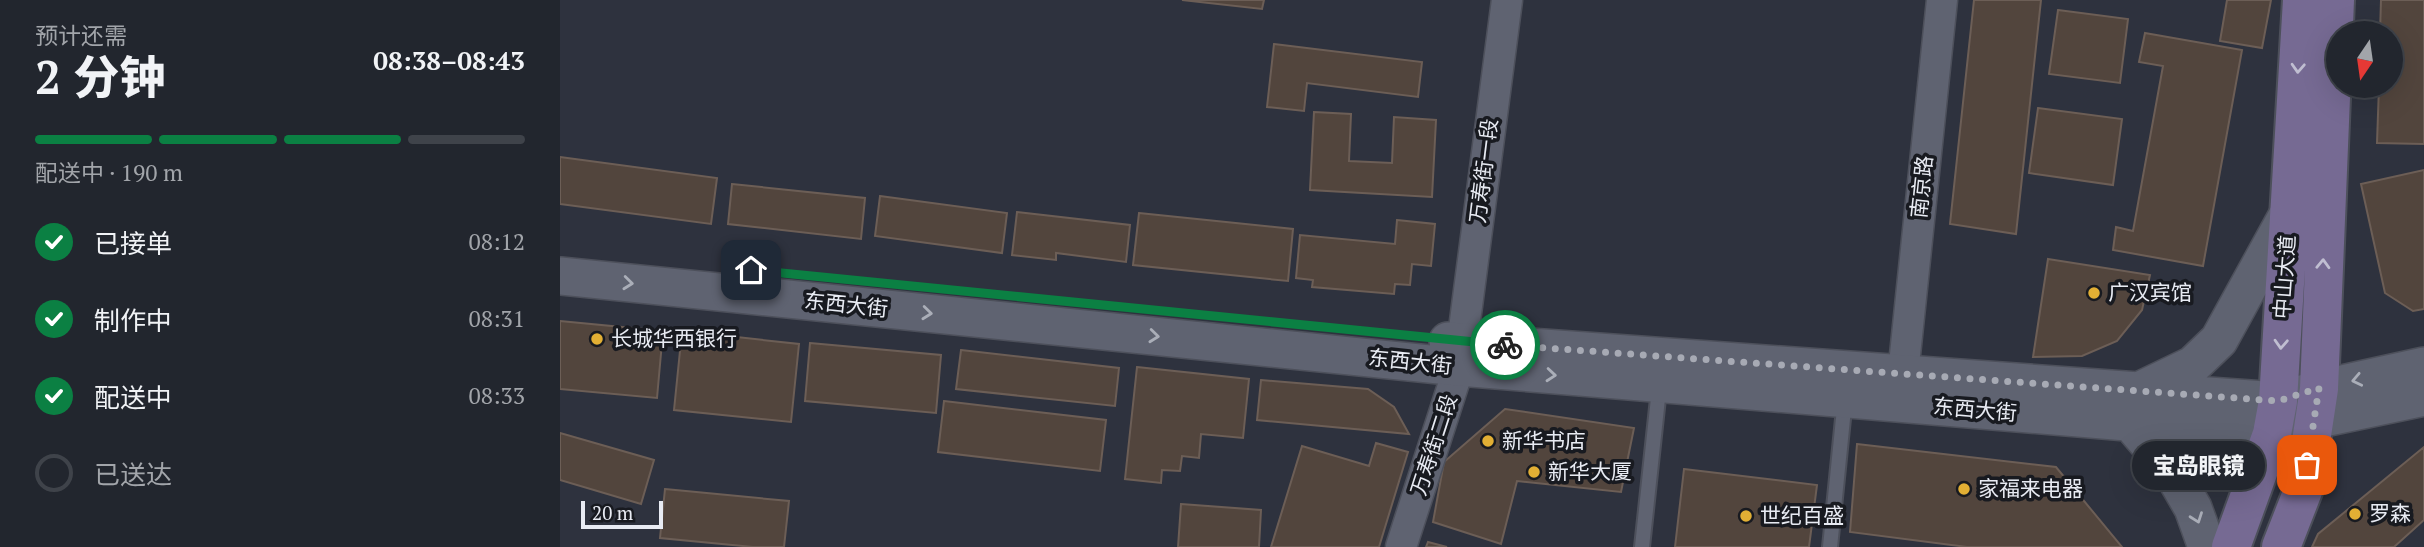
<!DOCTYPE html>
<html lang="zh">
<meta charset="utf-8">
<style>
:root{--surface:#22262e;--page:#2e323a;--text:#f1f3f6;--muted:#a2a5aa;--line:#3f434a;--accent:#0b8043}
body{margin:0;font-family:"PT Serif","Noto Sans SC",serif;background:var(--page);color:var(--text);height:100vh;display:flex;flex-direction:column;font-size:26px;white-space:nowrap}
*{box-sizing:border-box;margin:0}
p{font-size:23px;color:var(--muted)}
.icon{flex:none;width:38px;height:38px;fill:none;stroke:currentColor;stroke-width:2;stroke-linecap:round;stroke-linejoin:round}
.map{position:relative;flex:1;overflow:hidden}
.sheet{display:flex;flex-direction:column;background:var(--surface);width:560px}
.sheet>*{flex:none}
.needle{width:46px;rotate:193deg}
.fabs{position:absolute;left:1766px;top:21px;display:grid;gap:14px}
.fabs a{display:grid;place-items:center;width:77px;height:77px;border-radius:50%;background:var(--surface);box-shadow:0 7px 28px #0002,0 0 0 2px var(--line);font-size:35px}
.scale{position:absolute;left:21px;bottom:18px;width:82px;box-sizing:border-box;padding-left:7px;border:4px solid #e8ebf3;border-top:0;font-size:19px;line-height:24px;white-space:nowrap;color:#e8ebf3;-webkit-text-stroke:5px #181a20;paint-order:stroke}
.pin{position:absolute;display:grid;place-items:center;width:60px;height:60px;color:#fff;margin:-30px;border-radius:14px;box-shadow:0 4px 10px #0006}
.courier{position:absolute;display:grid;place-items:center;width:70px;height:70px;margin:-35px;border:5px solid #0b8043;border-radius:50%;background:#fff;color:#222;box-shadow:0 2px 9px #0007}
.bubble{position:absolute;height:49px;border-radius:24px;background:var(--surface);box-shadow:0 7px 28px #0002,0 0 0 2px var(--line);font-size:23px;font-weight:800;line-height:49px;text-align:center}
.summary em{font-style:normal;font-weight:800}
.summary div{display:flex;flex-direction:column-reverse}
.summary{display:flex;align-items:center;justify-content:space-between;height:119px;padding:0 35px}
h1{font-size:46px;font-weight:800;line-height:52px}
.bar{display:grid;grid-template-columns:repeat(4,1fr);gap:10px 7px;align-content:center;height:84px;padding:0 35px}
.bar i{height:9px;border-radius:5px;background:var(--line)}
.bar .on{background:var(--accent)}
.bar p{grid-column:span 4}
ol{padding:0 35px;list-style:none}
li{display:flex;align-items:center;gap:21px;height:77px}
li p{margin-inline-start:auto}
li .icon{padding:7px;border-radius:50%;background:var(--accent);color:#fff;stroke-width:4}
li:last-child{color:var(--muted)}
li i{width:38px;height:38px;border:4px solid var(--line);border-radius:50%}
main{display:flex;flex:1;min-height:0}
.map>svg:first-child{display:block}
.building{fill:#52453d;stroke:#6c5e56;stroke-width:2}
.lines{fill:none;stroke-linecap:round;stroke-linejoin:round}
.service-casing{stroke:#4d505b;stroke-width:18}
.minor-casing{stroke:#4d505b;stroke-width:33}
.tertiary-casing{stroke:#4d505b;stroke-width:40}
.secondary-casing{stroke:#4d505b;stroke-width:42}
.service{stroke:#5f6371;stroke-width:14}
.minor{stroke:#5f6371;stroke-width:30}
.tertiary{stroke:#5f6371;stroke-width:37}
.secondary{stroke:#766a93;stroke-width:38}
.oneway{stroke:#c0bed1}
.oneway2{stroke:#aaaeb8}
.done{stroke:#a7aab4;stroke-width:7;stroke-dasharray:0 12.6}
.route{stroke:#0b8043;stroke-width:9}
.poi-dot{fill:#e2af34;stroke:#181a20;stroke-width:2.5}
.labels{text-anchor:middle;stroke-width:7;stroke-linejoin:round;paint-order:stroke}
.street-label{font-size:21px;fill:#e8ebf3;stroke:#181a20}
.poi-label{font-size:21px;fill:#e8ebf3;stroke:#181a20;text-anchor:start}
</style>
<main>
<section class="sheet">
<div class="summary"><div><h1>2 分钟</h1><p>预计还需</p></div><em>08:38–08:43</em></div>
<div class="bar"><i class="on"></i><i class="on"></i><i class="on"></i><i></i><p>配送中 · 190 m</p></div>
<ol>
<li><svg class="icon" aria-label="check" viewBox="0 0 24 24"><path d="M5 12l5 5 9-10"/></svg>已接单<p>08:12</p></li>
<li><svg class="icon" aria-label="check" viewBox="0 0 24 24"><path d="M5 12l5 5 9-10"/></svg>制作中<p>08:31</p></li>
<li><svg class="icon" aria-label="check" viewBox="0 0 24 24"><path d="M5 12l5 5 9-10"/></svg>配送中<p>08:33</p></li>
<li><i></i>已送达</li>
</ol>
</section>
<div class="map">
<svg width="1864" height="547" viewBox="0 0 1864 547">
<rect width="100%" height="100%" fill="#2e323e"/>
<!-- building -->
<path class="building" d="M622 0H704L702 9Z
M1414 0H1481L1456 234 1390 224Z
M1667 0H1711L1702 48 1660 41Z
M1821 0H1864V144L1817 143 1819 86H1830V33H1820Z
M1498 10 1568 19 1560 83 1489 74Z
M1585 33 1682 50 1643 266 1553 250 1556 227 1573 231 1603 66 1579 62Z
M714 44 862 62 858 97 747 83 744 111 707 107Z
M1478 108 1562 119 1553 185 1469 173Z
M754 112 791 114 789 161 832 163 834 117 876 120 872 197 750 190Z
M0 157 157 178 151 224 0 204Z
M1864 170V309L1853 311 1825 293 1801 184Z
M172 184 305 198 301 239 168 224Z
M320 196 447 213 442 253 315 236Z
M457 212 570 225 566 262 496 253V260L452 255Z
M579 213 733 229 728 281 573 265Z
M837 220 875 224 871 266 852 264 850 285 835 284 834 294 752 287 753 280 736 278 740 235 835 244Z
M1488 259 1590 275 1582 310 1557 341 1522 356 1473 357Z
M0 321 103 331 97 398 0 389Z
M122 331 239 344 231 422 114 410Z
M250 343 381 355 376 413 245 401Z
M401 350 559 368 555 406 396 389Z
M577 367 689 379 683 438 641 434 639 458 622 456 620 471 602 470 601 483 565 479Z
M701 380 808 389 834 407 849 434 697 420Z
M384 401 546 420 540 471 378 452Z
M945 409 1074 428 1061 492 957 481 941 544 873 522 884 462Z
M0 433 94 460 81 504 0 480Z
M816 443 848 452 819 547H711L742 446 809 466Z
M1297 444 1496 467 1562 547H1407L1290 532Z
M1864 447V520L1834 547H1752L1758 534Z
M1124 469 1257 485 1249 547H1115Z
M105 489 229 501 224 547H193L100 538Z
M621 504 701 510 699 547H618Z
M868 542 887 547H866Z"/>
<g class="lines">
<!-- service casing -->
<g class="service-casing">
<path id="service" d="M1082 547 1099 389
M1270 547 1285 399"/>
</g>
<!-- minor casing -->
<g class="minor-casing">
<path id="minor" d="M1343 374 1382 0
M841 547 899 367 947 0"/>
</g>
<!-- tertiary casing -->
<g class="tertiary-casing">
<path id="tertiary" d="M0 276 899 367 1712 434 1755 420 1864 397
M888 341 1718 401 1759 389 1864 366
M1581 390 1633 365 1659 340 1730 211
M1570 422 1611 470 1633 508 1647 547"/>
</g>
<!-- secondary casing -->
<g class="secondary-casing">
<path id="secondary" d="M1671 547 1712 434 1718 401 1742 0
M1721 547 1744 488 1759 389 1775 0"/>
</g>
<!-- service -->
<use href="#service" class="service"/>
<!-- minor -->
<use href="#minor" class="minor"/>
<!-- tertiary -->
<use href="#tertiary" class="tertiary"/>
<!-- secondary -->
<use href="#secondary" class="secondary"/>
</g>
<!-- one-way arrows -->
<defs><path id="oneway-chevron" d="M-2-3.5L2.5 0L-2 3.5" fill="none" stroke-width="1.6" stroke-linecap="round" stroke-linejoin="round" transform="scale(1.75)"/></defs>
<g class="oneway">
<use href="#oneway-chevron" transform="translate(1738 68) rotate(93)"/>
<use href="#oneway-chevron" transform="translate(1763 264) rotate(-88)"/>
<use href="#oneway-chevron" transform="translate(1721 344) rotate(93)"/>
</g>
<g class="oneway2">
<use href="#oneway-chevron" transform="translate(68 283) rotate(6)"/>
<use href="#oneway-chevron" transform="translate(367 313) rotate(6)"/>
<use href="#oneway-chevron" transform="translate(594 336) rotate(6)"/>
<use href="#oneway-chevron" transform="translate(991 375) rotate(5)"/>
<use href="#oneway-chevron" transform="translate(1797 380) rotate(168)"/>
<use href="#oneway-chevron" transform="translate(1637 518) rotate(70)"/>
</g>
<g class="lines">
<!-- done -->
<path class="done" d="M945 345 1718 401 1759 388 1747 465"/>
<!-- route -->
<path class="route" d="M191 270 945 345"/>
</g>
<!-- markers -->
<g class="poi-dot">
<circle cx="1534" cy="293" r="7"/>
<circle cx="37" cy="339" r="7"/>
<circle cx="928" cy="441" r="7"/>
<circle cx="974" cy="472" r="7"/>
<circle cx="1404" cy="489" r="7"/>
<circle cx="1795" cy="514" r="7"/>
<circle cx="1186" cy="516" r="7"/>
</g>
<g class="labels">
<!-- street labels -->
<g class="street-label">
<text transform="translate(924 171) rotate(-83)" y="7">万寿街一段</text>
<text transform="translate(1362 187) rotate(-84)" y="7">南京路</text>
<text transform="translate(1725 277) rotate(-86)" y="7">中山大道</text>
<text transform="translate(286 305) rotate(6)" y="7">东西大街</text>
<text transform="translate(850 362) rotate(6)" y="7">东西大街</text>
<text transform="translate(1415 410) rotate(5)" y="7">东西大街</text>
<text transform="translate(874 445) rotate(-72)" y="7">万寿街二段</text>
</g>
<!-- poi labels -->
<g class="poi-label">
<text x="1548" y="300">广汉宾馆</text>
<text x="51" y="346">长城华西银行</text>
<text x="942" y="448">新华书店</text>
<text x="988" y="479">新华大厦</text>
<text x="1418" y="496">家福来电器</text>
<text x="1809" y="521">罗森</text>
<text x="1200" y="523">世纪百盛</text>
</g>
</g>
</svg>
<div class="fabs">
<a><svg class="needle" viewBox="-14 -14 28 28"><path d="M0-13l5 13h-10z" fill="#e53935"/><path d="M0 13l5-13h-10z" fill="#a2a5aa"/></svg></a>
</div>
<div class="scale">20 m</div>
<div class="pin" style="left:1747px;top:465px;background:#ea580c"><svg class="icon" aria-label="bag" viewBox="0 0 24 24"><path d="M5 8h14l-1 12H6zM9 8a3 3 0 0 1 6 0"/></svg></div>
<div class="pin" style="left:191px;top:270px;background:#1f2937"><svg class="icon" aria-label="home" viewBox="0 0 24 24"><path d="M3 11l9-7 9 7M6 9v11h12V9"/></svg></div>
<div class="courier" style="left:945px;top:345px"><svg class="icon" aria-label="bike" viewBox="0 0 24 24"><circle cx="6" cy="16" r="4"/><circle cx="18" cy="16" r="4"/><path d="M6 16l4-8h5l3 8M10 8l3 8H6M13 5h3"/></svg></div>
<div class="bubble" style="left:1572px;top:441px;width:133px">宝岛眼镜</div>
</div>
</main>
